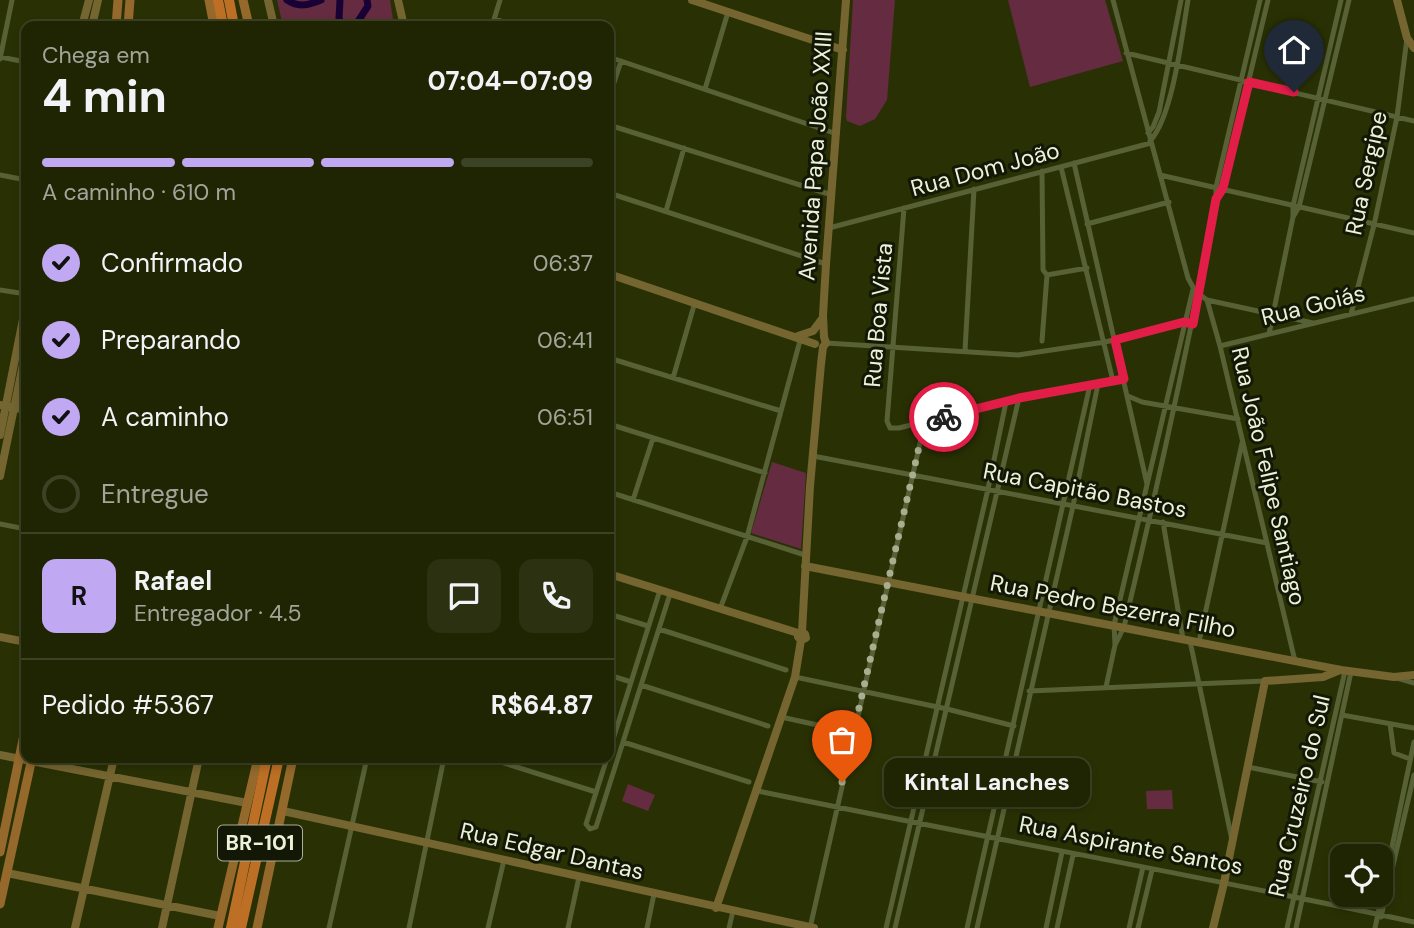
<!DOCTYPE html>
<html lang="pt">
<meta charset="utf-8">
<style>
:root{--surface:#1f2503;--page:#2c3112;--text:#f1f3f6;--muted:#a1a59a;--line:#3c4225;--accent:#c1a8f3}
body{margin:0;font-family:"DM Sans",sans-serif;background:var(--page);color:var(--text);height:100vh;display:flex;flex-direction:column;font-size:26px;white-space:nowrap}
*{box-sizing:border-box;margin:0}
p{font-size:23px;color:var(--muted)}
.icon{flex:none;width:38px;height:38px;fill:none;stroke:currentColor;stroke-width:2;stroke-linecap:round;stroke-linejoin:round}
.map{position:relative;flex:1;overflow:hidden}
.panel{position:absolute;left:21px;top:21px;width:593px;height:742px;display:flex;flex-direction:column;background:var(--surface);border-radius:14px;box-shadow:0 4px 10px #0003,0 0 0 2px var(--line)}
.panel>*{flex:none}
.tools{position:absolute;left:1330px;top:844px;display:grid;gap:14px}
.tools a{display:grid;place-items:center;width:63px;height:63px;border-radius:14px;background:var(--surface);box-shadow:0 4px 10px #0003,0 0 0 2px var(--line);font-size:35px}
.pin{position:absolute;display:grid;place-items:center;width:60px;height:60px;color:#fff;margin:-72px -30px;border-radius:50% 50% 50% 0;rotate:-45deg;box-shadow:0 0 7px #0007}
.pin .icon{rotate:45deg}
.courier{position:absolute;display:grid;place-items:center;width:70px;height:70px;margin:-35px;border:5px solid #e11d48;border-radius:50%;background:#fff;color:#222;box-shadow:0 2px 9px #0007}
.bubble{position:absolute;height:49px;border-radius:14px;background:var(--surface);box-shadow:0 4px 10px #0003,0 0 0 2px var(--line);font-size:23px;font-weight:700;line-height:49px;text-align:center}
.summary em{font-style:normal;font-weight:700}
.summary div{display:flex;flex-direction:column-reverse}
.summary{display:flex;align-items:center;justify-content:space-between;height:119px;padding:0 21px}
h1{font-size:46px;font-weight:700;line-height:52px}
.bar{display:grid;grid-template-columns:repeat(4,1fr);gap:10px 7px;align-content:center;height:84px;padding:0 21px}
.bar i{height:9px;border-radius:5px;background:var(--line)}
.bar .selected{background:var(--accent)}
.bar p{grid-column:span 4}
.line{display:flex;align-items:center;gap:18px;padding:0 21px;border-top:2px solid var(--line)}
.line div{flex:1}
.round{display:grid;place-items:center;flex:none;width:74px;height:74px;border-radius:14px;background:var(--page)}
ol{padding:0 21px;list-style:none}
li{display:flex;align-items:center;gap:21px;height:77px}
li p{margin-inline-start:auto}
li .icon{padding:7px;border-radius:50%;background:var(--accent);color:#111;stroke-width:4}
li:last-child{color:var(--muted)}
li i{width:38px;height:38px;border:4px solid var(--line);border-radius:50%}
.map>svg:first-child{display:block}
.green{fill:#652b40}
.lines{fill:none;stroke-linecap:round;stroke-linejoin:round}
.canal{stroke:#1a0135;stroke-width:7}
.street{stroke:#576135;stroke-width:5}
.secondary{stroke:#756530;stroke-width:8}
.primary{stroke:#94692b;stroke-width:9}
.highway{stroke:#bc6f25;stroke-width:10}
.done{stroke:#a8ae8f;stroke-width:7;stroke-dasharray:0 12.6}
.route{stroke:#e11d48;stroke-width:9}
.labels{text-anchor:middle;stroke-width:6;stroke-linejoin:round;paint-order:stroke}
.shield{fill:#131706;stroke:#abb09a;stroke-width:2}
.shield-label{font-size:21px;font-weight:bold;fill:#ecf2da}
.street-label{font-size:23px;fill:#ecf2da;stroke:#131706}
</style>
<div class="map">
<svg width="1414" height="928" viewBox="0 0 1414 928">
<rect width="100%" height="100%" fill="#293104"/>
<!-- green -->
<path class="green" d="M277 0H390L394 26H283Z
M853 0H895L887 100 875 119 860 126 847 121 846 117Z
M1008 0H1105L1123 61 1030 87Z
M772 462 806 473 801 549 751 533Z
M628 784 655 795 648 811 622 801Z
M1172 790 1173 809H1147L1146 791Z"/>
<g class="lines">
<!-- canal -->
<path class="canal" d="M287 0C298 8 309 5 321 0
M340 0 339 18 341 23 347 26
M355 26 368 6 367 0"/>
<!-- street -->
<path class="street" d="M1113 0 1188 278 1195 291 1207 300 1313 323
M494 19 517 26
M492 26 500 0
M1126 53 1414 121
M0 57 26 62
M609 57 837 134
M0 59 12 0
M705 89 728 12
M609 98 621 61
M609 125 832 195
M1148 133 1153 127 1159 112 1181 0
M1150 141C1173 116 1182 35 1188 0
M1074 163 1147 484
M1061 167 1113 381
M1042 171 1043 270 1047 275 1087 268
M0 175 26 180
M1160 175 1414 233
M609 193 826 264
M1216 199 1223 188 1268 0
M904 208 887 421 890 428H899L1019 398 1124 379
M666 211 684 148
M1293 217 1299 207 1349 0
M1087 224 1169 202
M829 228 1151 143
M0 290 26 294
M1207 300 1220 346 1295 661
M1351 314 1374 225 1397 117 1407 38
M1269 334 1293 217V206L1341 0
M1042 341 1047 275
M826 343 1018 355 1105 342 1187 323
M1220 346 1414 299
M965 351 974 189
M609 358 781 411
M673 378 695 302
M1128 396 1142 402 1238 419
M609 424 765 473
M813 456 1267 543
M609 492 805 555
M633 500 653 438
M1163 522 1183 639
M0 524 26 529
M720 609 747 537 801 337
M609 614 648 626
M659 629 786 670
M1190 641 1232 840
M1199 642 1242 443
M1115 645 1124 627C1158 485 1189 343 1216 199V187L1260 0
M609 675 631 682
M795 677 947 709 1014 726
M1397 678 1414 683
M641 685 768 726
M1106 687 1115 645 1114 625 1193 289
M1029 691 1265 681
M1342 715 1414 728
M781 717 854 733
M1390 724 1394 753 1410 759
M623 742 749 782
M609 752 660 590
M488 758 596 792
M607 758 586 824 590 829 596 827 670 594
M1248 767 1322 782
M758 791C976 836 1196 875 1414 922
M1381 917 1414 775
M329 928 367 758
M409 928 444 758
M488 928 504 860
M568 928 579 877
M647 928 654 894
M729 928 733 911
M810 928 925 421
M886 928 988 489 1006 402
M895 928 1019 398
M967 928 1090 385
M977 928 1073 506 1098 384
M1046 928 1062 852
M1057 928 1073 855
M1129 928 1143 867
M1138 928 1152 870
M1287 928 1345 671
M1296 928 1351 672
M1375 928 1414 742"/>
<!-- secondary -->
<path class="secondary" d="M268 0 274 26
M398 0 404 26
M692 0 843 50
M1397 0 1407 38 1414 48
M82 26 89 0
M92 26 98 0
M609 274 815 344
M798 336 813 331 822 319
M0 405 26 410
M0 435 26 304
M0 476 26 350
M805 566 1341 670 1394 677 1414 675
M609 574 798 633
M798 633V637L801 640 806 638 805 634 802 632 810 486 821 364 823 347 826 343 824 337 823 315 826 264 846 0
M0 637 26 642
M0 755 247 803
M283 811 814 928
M7 873 220 916
M716 908 795 677 801 640
M75 928 114 758
M162 928 199 758
M1213 928 1224 883 1265 681 1323 677 1340 670"/>
<!-- primary -->
<path class="primary" d="M209 0 214 26
M243 0 249 26
M116 26 118 0
M128 26 130 0
M0 852 26 725
M0 904 32 758
M218 928 258 758
M257 928 293 758"/>
<!-- highway -->
<path class="highway" d="M218 0 223 26
M229 0 234 26
M231 928 267 758
M241 928 279 758"/>
</g>
<g class="lines">
<!-- done -->
<path class="done" d="M842 782 925 421 944 417"/>
<!-- route -->
<path class="route" d="M944 417 1019 398 1124 379 1115 340 1184 322 1193 324 1216 199 1223 188 1249 82 1294 92"/>
</g>
<g class="labels">
<!-- shield labels -->
<rect class="shield" x="218" y="825.5" width="84" height="35" rx="5"/>
<g class="shield-label">
<text x="260" y="850">BR-101</text>
</g>
<!-- street labels -->
<g class="street-label">
<text transform="translate(815 156) rotate(-86)" y="8">Avenida Papa João XXIII</text>
<text transform="translate(985 169) rotate(-15)" y="8">Rua Dom João</text>
<text transform="translate(1366 173) rotate(-78)" y="8">Rua Sergipe</text>
<text transform="translate(1313 305) rotate(-14)" y="8">Rua Goiás</text>
<text transform="translate(878 315) rotate(-85)" y="8">Rua Boa Vista</text>
<text transform="translate(1269 476) rotate(77)" y="8">Rua João Felipe Santiago</text>
<text transform="translate(1085 490) rotate(11)" y="8">Rua Capitão Bastos</text>
<text transform="translate(1113 606) rotate(11)" y="8">Rua Pedro Bezerra Filho</text>
<text transform="translate(1299 796) rotate(-77)" y="8">Rua Cruzeiro do Sul</text>
<text transform="translate(1131 845) rotate(11)" y="8">Rua Aspirante Santos</text>
<text transform="translate(552 851) rotate(13)" y="8">Rua Edgar Dantas</text>
</g>
</g>
</svg>
<div class="tools">
<a><svg class="icon" aria-label="locate" viewBox="0 0 24 24"><circle cx="12" cy="12" r="6"/><path d="M12 2v4M12 18v4M2 12h4M18 12h4"/></svg></a>
</div>
<div class="pin" style="left:842px;top:782px;background:#ea580c"><svg class="icon" aria-label="bag" viewBox="0 0 24 24"><path d="M5 8h14l-1 12H6zM9 8a3 3 0 0 1 6 0"/></svg></div>
<div class="pin" style="left:1294px;top:92px;background:#1f2937"><svg class="icon" aria-label="home" viewBox="0 0 24 24"><path d="M3 11l9-7 9 7M6 9v11h12V9"/></svg></div>
<div class="courier" style="left:944px;top:417px"><svg class="icon" aria-label="bike" viewBox="0 0 24 24"><circle cx="6" cy="16" r="4"/><circle cx="18" cy="16" r="4"/><path d="M6 16l4-8h5l3 8M10 8l3 8H6M13 5h3"/></svg></div>
<div class="bubble" style="left:884px;top:758px;width:206px">Kintal Lanches</div>
<section class="panel">
<div class="summary"><div><h1>4 min</h1><p>Chega em</p></div><em>07:04–07:09</em></div>
<div class="bar"><i class="selected"></i><i class="selected"></i><i class="selected"></i><i></i><p>A caminho · 610 m</p></div>
<ol>
<li><svg class="icon" aria-label="check" viewBox="0 0 24 24"><path d="M5 12l5 5 9-10"/></svg>Confirmado<p>06:37</p></li>
<li><svg class="icon" aria-label="check" viewBox="0 0 24 24"><path d="M5 12l5 5 9-10"/></svg>Preparando<p>06:41</p></li>
<li><svg class="icon" aria-label="check" viewBox="0 0 24 24"><path d="M5 12l5 5 9-10"/></svg>A caminho<p>06:51</p></li>
<li><i></i>Entregue</li>
</ol>
<div class="line" style="height:126px"><b class="round" style="background:var(--accent);color:#111">R</b><div><b>Rafael</b><p>Entregador · 4.5</p></div><a class="round"><svg class="icon" aria-label="chat" viewBox="0 0 24 24"><path d="M4 5h16v11H9l-5 4z"/></svg></a><a class="round"><svg class="icon" aria-label="phone" viewBox="0 0 24 24"><path d="M5 4h4l2 5-3 2q2 4 5 5l2-3 5 2v4C11 20 4 13 5 4z"/></svg></a></div>
<div class="line" style="height:91px"><div>Pedido #5367</div><b>R$64.87</b></div>
</section>
</div>
